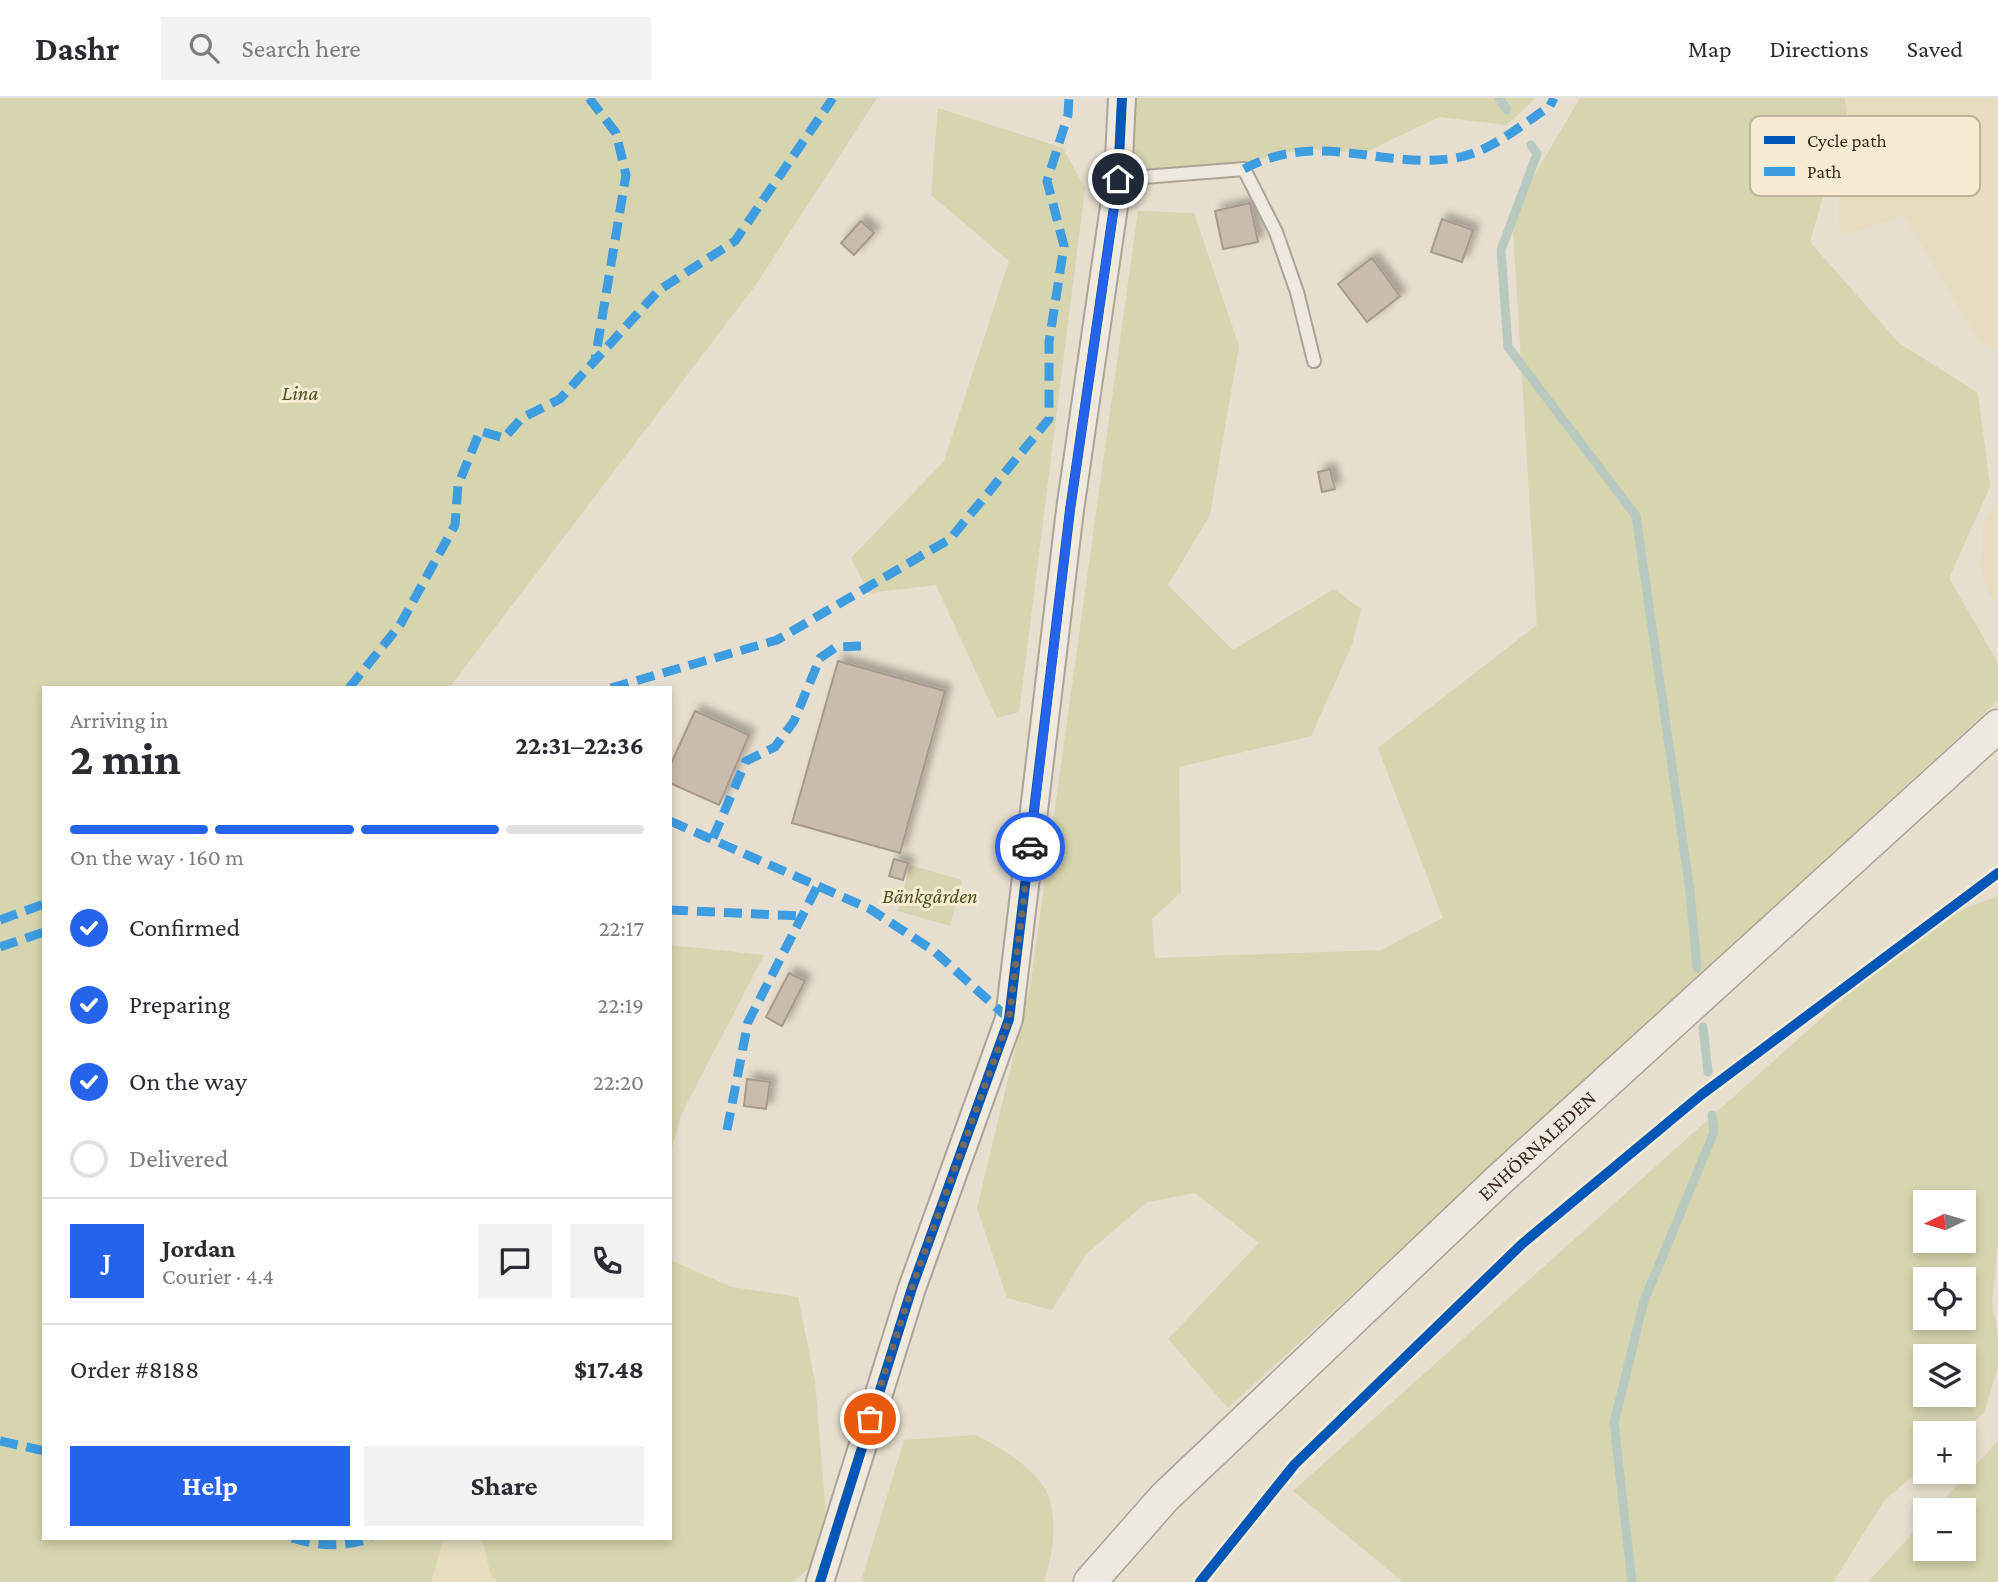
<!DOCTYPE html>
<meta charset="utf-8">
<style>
:root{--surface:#fff;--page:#f2f2f3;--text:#2b2b33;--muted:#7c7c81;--line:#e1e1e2;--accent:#2563eb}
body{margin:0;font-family:"Crimson Pro",serif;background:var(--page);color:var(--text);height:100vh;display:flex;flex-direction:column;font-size:26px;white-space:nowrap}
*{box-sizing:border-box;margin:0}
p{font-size:23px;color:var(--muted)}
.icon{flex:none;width:38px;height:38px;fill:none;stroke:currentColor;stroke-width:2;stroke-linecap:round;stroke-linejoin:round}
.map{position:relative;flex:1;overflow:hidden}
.drawer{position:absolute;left:42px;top:588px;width:630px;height:854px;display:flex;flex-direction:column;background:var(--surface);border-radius:0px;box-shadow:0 4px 10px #0003}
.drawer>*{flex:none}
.needle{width:46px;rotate:265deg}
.controls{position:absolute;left:1913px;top:1092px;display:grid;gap:14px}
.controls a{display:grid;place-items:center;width:63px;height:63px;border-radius:0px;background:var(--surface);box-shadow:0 4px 10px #0003;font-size:35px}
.pin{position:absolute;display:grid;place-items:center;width:60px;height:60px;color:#fff;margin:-30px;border:4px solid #fff;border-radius:50%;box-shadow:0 2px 7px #0007}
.courier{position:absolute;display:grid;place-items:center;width:70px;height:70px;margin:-35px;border:5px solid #2563eb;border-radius:50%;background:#fff;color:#222;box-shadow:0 2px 9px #0007}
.headline em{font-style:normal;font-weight:700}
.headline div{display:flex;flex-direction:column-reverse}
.headline{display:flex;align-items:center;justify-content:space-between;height:119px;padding:0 28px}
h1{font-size:46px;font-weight:700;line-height:52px}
.bar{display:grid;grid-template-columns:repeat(4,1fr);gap:10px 7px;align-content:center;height:84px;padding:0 28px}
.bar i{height:9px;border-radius:5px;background:var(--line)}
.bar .current{background:var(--accent)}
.bar p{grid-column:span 4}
.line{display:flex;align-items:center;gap:18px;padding:0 28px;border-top:2px solid var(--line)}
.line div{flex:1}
.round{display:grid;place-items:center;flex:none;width:74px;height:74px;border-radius:0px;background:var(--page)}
ol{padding:0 28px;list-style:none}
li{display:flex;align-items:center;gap:21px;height:77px}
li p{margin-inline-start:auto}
li .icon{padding:7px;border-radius:50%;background:var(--accent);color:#fff;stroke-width:4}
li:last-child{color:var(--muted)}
li i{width:38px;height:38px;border:4px solid var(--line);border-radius:50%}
.cta{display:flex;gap:14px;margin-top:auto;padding:14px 28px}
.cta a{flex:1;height:80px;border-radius:0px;background:var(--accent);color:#fff;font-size:28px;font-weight:700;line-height:80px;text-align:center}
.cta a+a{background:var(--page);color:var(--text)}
header{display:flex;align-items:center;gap:42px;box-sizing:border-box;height:98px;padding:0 35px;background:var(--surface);border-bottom:2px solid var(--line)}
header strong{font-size:33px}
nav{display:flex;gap:38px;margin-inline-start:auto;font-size:24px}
.search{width:490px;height:63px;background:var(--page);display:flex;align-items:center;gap:18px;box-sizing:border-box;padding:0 24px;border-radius:0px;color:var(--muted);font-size:26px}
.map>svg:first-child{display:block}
.farmland{fill:#e6ddbe}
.green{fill:#d6d5af;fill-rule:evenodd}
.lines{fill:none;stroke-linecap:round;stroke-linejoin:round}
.stream{stroke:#b8cabf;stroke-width:9}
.building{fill:#c9bcae;stroke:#a6998d;stroke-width:2;filter:url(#shadow)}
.service-casing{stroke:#aba396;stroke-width:16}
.minor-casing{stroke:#aba396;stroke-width:30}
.tertiary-casing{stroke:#aba396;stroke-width:35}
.service{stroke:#eee9df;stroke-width:12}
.minor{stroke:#eee9df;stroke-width:26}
.tertiary{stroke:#eee9df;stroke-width:32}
.quiet{stroke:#3e9ce0;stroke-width:9;stroke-dasharray:18 9;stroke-linecap:butt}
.cycleway-casing{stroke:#f7ecd3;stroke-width:15}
.cycleway{stroke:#0057b8;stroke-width:10}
.done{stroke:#766a5c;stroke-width:7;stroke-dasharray:0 12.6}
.route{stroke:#2563eb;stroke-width:9}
.labels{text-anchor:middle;stroke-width:6;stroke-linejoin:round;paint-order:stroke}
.park-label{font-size:21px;font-style:italic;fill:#4b5723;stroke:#f7ecd3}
.street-label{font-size:21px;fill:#3a2b1e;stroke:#f7ecd3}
.key{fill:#f7ecd3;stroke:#beb29d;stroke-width:2}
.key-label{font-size:19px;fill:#3a2b1e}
</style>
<header>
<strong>Dashr</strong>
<div class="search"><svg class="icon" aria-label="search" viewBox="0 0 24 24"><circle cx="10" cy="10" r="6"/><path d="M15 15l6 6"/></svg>Search here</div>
<nav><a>Map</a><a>Directions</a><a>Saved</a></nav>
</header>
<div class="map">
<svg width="1998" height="1484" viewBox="0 0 1998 1484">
<defs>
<filter id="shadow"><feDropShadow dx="6" dy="-6" stdDeviation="3.5" flood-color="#0004"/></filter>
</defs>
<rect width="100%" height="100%" fill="#e6dece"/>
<!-- farmland -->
<path class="farmland" d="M1847 0H1998V252L1980 245 1904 117 1840 138 1838 109 1851 72 1871 55 1879 43 1863 25 1847 15Z
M1998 407V503L1990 499 1980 470 1984 424Z
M225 1440H482L490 1475 497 1484H286Z"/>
<!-- green -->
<path class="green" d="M0 0H877L755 188 449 590H44V1440H444L431 1484H0Z
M1122 0H1535L1507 27 1439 19 1364 55 1311 51 1269 57 1244 71 1118 81Z
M1580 0H1845L1847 15 1810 144 1899 245 1978 295 1990 389 1949 480 1998 565V603L1228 1310 1168 1241 1259 1145 1195 1095 1147 1104 1086 1156 1052 1212 1007 1200 977 1110 1030 890 1138 113 1194 115 1239 248 1210 417 1168 487 1233 552 1334 491 1361 511 1352 547 1311 638 1179 669 1181 794 1152 821 1155 860 1381 852 1443 820 1378 650 1537 527 1512 115Z
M938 10 1063 50 1085 90 1019 614 997 620 936 487 869 495 851 460 944 363 1009 163 931 97Z
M910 767 962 782 950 828 898 813Z
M1998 798V1143L1992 1204 1998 1238V1269L1984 1315 1961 1335H1925V1367L1884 1403 1833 1484H1403L1293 1393 1929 824ZM1925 1104H1964V1143H1925ZM1925 1181H1964V1220H1925ZM1925 1258H1964V1297H1925Z
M670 847 764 857 682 1015 670 1056Z
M670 1162 732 1189 798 1199 815 1284 829 1452 793 1484H497L490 1475 482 1440H670Z
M975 1337C997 1347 1031 1368 1044 1389 1059 1413 1054 1459 1043 1484H861L904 1342Z
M1998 1343V1484H1868L1925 1422V1451H1964V1412H1934Z"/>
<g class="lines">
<!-- stream -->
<path class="stream" d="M1499 0 1507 12
M1531 47 1537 56 1501 152 1508 249 1636 418 1690 793 1697 870
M1703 929 1708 974
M1632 1484 1614 1325 1644 1203 1714 1034 1712 1017"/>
</g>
<!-- building -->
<path class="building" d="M1250 105 1258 144 1223 151 1215 113Z
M1442 121 1473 132 1462 164 1431 154Z
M861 123 874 135 854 157 841 145Z
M1372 160 1400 198 1367 224 1338 186Z
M1330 371 1335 391 1322 394 1318 374Z
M838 563 945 593 900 755 792 725Z
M695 613 749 637 719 707 670 685V668Z
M894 761 908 765 903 782 889 778Z
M789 875 805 883 782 928 766 919Z
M747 981 770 984 766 1011 744 1008Z"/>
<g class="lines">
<!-- service casing -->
<g class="service-casing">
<path id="service" d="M1118 81 1244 71 1276 134 1297 194 1314 263"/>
</g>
<!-- minor casing -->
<g class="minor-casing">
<path id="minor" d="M820 1484 912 1190 1009 921 1070 412 1118 81 1122 0"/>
</g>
<!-- tertiary casing -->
<g class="tertiary-casing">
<g id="tertiary">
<path id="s1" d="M1090 1484 1165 1399 1499 1082 1998 628"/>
</g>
</g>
<!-- service -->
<use href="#service" class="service"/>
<!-- minor -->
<use href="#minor" class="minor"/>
<!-- tertiary -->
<use href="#tertiary" class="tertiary"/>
<!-- quiet -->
<path class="quiet" d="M589 0 616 35 626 77 595 262
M1244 71C1319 31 1381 72 1456 60 1490 54 1522 27 1550 8L1554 0
M349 590 400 527 455 427 458 387 480 333 504 340 522 320 560 301 659 192 735 143 833 0
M611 590 777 542 950 441 1049 321V244L1064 148 1047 83 1068 17 1069 0
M670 723 870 811 934 853 1009 921
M713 740 746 663 775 649 794 623 820 560 836 549 861 548
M670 812 802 818
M0 822 44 806
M0 849 44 834
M727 1032 748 924 818 787
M0 1343 44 1353
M292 1440C322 1449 342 1449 372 1440"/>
<!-- cycleway casing -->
<g class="cycleway-casing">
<path id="cycleway" d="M820 1484 912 1190 1009 921 1070 412 1118 81 1122 0
M1200 1484 1295 1366 1522 1146 1701 997 1998 775"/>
</g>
<!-- cycleway -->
<use href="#cycleway" class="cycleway"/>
</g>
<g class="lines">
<!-- done -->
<path class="done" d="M870 1321 912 1189 1009 921 1030 749"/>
<!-- route -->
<path class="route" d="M1030 749 1070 412 1118 81"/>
</g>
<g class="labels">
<!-- park labels -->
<g class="park-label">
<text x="300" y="302">Lina</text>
<text x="930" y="805">Bänkgården</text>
</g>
<!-- street labels -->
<g class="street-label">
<text dy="7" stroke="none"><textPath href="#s1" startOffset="625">ENHÖRNALEDEN</textPath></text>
</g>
</g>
<!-- legend -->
<rect x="1750" y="18" width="230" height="80" rx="10" class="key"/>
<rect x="1764" y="38" width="31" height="8" fill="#0057b8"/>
<rect x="1764" y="69" width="31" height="9" fill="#3e9ce0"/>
<g class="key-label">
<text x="1807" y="49">Cycle path</text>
<text x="1807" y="80">Path</text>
</g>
</svg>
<div class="controls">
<a><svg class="needle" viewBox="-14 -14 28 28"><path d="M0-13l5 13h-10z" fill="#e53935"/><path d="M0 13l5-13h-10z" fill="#7c7c81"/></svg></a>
<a><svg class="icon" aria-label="locate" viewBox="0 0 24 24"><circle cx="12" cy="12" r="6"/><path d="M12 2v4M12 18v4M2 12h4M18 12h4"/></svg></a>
<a><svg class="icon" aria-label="layers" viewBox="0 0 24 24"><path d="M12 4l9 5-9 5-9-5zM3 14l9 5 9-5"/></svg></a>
<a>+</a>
<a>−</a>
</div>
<div class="pin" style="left:870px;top:1321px;background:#ea580c"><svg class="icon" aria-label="bag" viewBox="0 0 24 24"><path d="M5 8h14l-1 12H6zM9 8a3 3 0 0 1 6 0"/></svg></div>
<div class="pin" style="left:1118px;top:81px;background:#1f2937"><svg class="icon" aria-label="home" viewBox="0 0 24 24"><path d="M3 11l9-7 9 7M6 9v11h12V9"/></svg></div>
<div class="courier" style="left:1030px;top:749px"><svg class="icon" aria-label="car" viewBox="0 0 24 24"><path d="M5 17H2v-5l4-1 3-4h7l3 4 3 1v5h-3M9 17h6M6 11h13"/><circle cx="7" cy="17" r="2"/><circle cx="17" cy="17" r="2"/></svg></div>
<section class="drawer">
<div class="headline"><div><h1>2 min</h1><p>Arriving in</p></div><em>22:31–22:36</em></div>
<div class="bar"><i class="current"></i><i class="current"></i><i class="current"></i><i></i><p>On the way · 160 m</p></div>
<ol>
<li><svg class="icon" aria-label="check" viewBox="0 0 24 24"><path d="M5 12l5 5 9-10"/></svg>Confirmed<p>22:17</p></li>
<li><svg class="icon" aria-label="check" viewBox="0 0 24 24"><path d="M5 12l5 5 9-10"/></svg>Preparing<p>22:19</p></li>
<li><svg class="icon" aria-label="check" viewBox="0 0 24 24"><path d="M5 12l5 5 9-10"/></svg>On the way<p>22:20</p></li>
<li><i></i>Delivered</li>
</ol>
<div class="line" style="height:126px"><b class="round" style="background:var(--accent);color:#fff">J</b><div><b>Jordan</b><p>Courier · 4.4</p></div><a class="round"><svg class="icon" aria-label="chat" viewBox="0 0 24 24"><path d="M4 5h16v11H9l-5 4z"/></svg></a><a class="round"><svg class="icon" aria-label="phone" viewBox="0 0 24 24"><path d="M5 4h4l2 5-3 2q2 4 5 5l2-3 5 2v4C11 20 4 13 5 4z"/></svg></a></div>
<div class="line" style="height:91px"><div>Order #8188</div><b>$17.48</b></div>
<div class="cta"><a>Help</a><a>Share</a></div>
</section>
</div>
